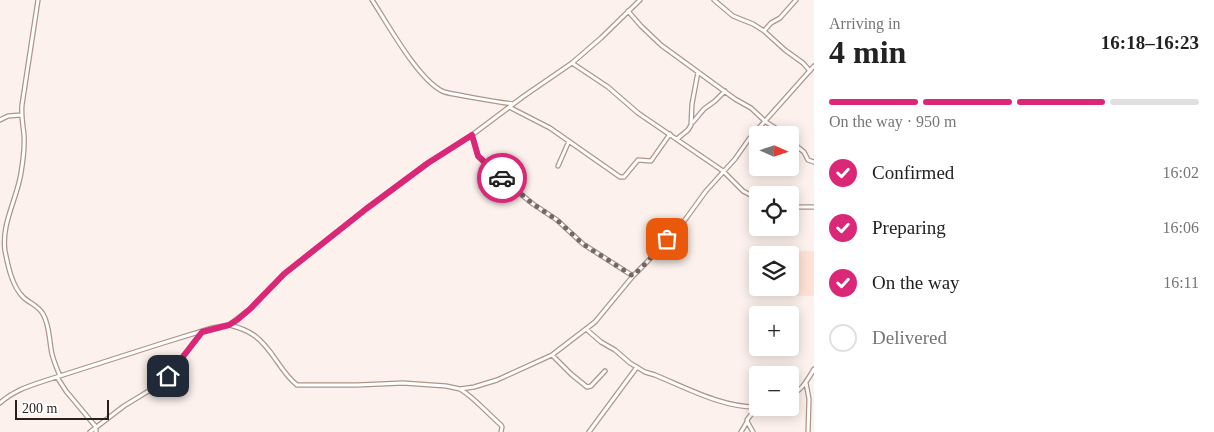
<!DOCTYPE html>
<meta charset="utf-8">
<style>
:root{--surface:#fff;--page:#f6f6f6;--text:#222;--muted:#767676;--line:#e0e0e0;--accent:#db2777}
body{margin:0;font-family:"Times New Roman",serif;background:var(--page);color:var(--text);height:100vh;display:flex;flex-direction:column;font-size:19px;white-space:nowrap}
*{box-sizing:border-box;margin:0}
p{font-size:16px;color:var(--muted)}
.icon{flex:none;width:28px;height:28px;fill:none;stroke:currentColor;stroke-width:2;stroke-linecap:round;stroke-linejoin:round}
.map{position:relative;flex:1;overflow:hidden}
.side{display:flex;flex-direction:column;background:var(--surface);width:400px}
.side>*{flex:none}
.needle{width:32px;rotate:93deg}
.controls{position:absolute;left:749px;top:126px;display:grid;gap:10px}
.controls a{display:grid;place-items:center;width:50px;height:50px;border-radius:5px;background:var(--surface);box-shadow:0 2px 12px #0003;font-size:25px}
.scale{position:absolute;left:15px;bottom:12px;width:94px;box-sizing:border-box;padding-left:5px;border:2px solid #291f1b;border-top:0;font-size:14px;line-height:18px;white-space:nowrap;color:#291f1b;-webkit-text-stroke:4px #fff;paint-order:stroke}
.pin{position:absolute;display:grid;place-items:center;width:42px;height:42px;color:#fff;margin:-21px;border-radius:10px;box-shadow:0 2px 8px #0006}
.courier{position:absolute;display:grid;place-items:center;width:50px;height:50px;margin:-25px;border:4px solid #db2777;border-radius:50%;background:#fff;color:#222;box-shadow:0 1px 6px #0007}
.head em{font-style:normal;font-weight:600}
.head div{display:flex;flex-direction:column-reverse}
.head{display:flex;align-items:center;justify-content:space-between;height:85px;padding:0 15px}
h1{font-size:32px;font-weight:600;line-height:38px}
.bar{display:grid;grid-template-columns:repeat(4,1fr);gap:8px 5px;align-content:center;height:60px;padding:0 15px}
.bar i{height:6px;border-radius:4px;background:var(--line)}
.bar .on{background:var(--accent)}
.bar p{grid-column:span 4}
ol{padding:0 15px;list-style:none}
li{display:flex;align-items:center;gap:15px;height:55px}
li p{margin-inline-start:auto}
li .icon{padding:5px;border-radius:50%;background:var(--accent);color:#fff;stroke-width:4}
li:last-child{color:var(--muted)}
li i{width:28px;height:28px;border:2px solid var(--line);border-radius:50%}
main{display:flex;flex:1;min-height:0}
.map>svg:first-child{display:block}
.built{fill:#ffe2d5}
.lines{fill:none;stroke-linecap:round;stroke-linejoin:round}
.street-casing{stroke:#af9589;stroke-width:5.5}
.street{stroke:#fff;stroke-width:3}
.done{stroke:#736864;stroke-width:5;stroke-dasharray:0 9}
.route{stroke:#db2777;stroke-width:6}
</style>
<main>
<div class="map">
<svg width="814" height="432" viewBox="0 0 814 432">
<rect width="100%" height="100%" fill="#fcf1ec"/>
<!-- built -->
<path class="built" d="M796 251H814V296H795Z"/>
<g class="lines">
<!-- street casing -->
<g class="street-casing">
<path id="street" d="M38 0 22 105C21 115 23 125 24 135 25 148 23 161 21 173 17 199 1 224 5 251 8 266 12 286 23 297 29 303 38 305 43 314 50 326 49 341 52 354 54 362 57 369 60 376
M372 0C388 24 417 78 442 91 448 94 457 94 464 96 481 99 497 102 513 104
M714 0 733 16 753 24 764 31 785 50 803 63 810 71
M628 11 641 26 661 45 735 99 751 108 766 122 774 127 784 135
M764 31 771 23 780 18 796 0
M572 63 608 87 638 113 723 171 743 191 758 199
M509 107 550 128 620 177H624L638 160 651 161 670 134
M0 120 8 116 21 115
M693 122 704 109 715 101 725 91
M472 135 478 156 494 172 533 204 557 220 583 244 633 276
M677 139 688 130 691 125 692 104 698 72
M790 141 804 152 808 160 814 162
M558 166 569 141
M790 207H814
M229 325C238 327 248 331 255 336 273 349 280 372 297 385H357L403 383 446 386 460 389 474 387 497 380 552 355 595 322 633 276 647 262 682 224 706 191 735 159 749 139 814 66
M586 329 601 342 615 350 630 363 645 372 655 375C687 388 723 408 758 407
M552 355 571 374 587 387 591 386 605 371
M57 377 66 391 96 427V432
M806 383 809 399 808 432
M460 389C476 399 487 413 501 425L502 427 501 432
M790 396C802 390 807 381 814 369
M0 403C12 392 26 387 41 382L163 343 212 328 229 325 250 309 284 274 366 209 428 163 472 135 524 96 572 63 601 38 640 0
M90 432 124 406 160 384 175 367 202 332
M589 432 637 367
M741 432 747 422
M753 432 748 423 747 420 756 408"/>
</g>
<!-- street -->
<use href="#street" class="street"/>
</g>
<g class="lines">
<!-- done -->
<path class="done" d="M502 178 533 204 557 220 583 244 633 276 647 262 667 239"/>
<!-- route -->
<path class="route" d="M168 376 202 332 229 325 237 320 250 309 284 274 366 209 428 163 472 135 478 156 502 178"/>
</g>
</svg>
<div class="controls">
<a><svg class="needle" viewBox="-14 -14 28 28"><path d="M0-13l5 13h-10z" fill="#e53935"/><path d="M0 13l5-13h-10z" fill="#767676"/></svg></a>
<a><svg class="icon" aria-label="locate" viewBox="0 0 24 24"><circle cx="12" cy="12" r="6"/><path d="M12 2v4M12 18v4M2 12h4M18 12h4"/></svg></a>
<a><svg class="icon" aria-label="layers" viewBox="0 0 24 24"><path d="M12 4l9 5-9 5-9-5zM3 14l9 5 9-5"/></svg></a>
<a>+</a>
<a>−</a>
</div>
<div class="scale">200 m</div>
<div class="pin" style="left:667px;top:239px;background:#ea580c"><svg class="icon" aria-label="bag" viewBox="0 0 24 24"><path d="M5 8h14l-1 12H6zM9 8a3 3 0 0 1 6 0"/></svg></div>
<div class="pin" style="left:168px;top:376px;background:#1f2937"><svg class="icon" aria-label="home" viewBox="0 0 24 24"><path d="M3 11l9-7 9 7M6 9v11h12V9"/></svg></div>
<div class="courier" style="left:502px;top:178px"><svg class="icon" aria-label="car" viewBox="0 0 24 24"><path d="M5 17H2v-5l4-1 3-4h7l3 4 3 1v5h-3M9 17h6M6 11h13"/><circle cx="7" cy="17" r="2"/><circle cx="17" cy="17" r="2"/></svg></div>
</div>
<section class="side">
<div class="head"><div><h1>4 min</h1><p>Arriving in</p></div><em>16:18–16:23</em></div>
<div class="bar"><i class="on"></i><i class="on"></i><i class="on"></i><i></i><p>On the way · 950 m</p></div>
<ol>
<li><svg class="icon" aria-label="check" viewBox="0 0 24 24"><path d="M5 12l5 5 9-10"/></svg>Confirmed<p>16:02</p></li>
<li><svg class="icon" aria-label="check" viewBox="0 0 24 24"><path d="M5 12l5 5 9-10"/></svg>Preparing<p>16:06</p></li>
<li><svg class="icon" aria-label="check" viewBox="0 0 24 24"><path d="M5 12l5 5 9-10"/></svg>On the way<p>16:11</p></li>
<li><i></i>Delivered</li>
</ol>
</section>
</main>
